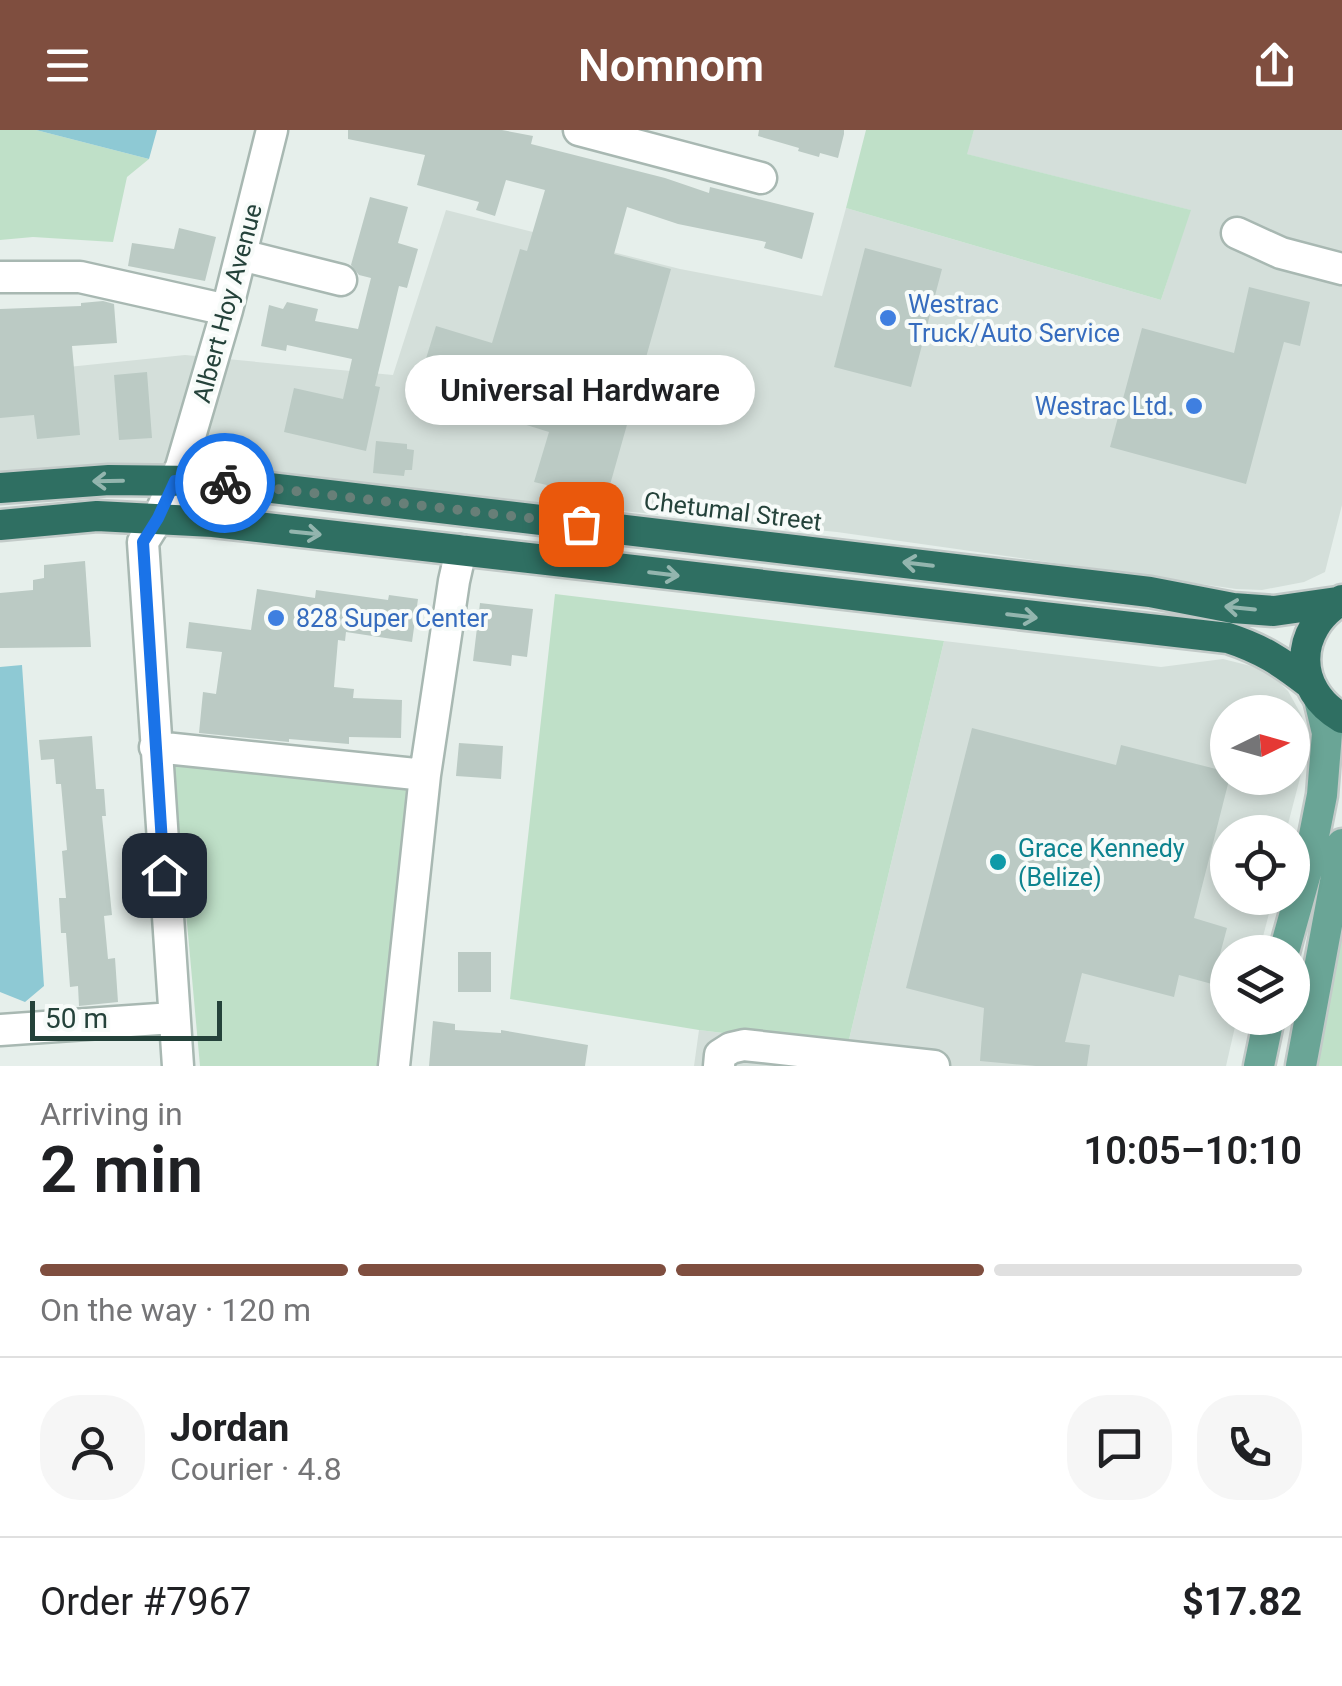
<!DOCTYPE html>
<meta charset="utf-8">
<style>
:root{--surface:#fff;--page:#f6f6f6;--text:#202124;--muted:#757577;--line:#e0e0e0;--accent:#7f4e3f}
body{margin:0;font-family:Roboto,sans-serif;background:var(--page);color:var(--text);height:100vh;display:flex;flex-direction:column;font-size:38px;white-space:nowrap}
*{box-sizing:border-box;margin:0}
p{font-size:32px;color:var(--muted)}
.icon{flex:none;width:55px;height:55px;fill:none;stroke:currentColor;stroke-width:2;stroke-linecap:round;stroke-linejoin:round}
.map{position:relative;height:936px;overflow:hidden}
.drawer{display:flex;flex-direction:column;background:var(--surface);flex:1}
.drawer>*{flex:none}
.needle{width:65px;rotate:85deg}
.controls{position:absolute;left:1210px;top:565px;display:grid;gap:20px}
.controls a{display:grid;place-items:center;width:100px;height:100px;border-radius:50%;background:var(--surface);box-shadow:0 5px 15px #0003;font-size:50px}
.scale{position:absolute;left:30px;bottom:25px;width:192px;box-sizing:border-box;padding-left:10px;border:5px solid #24423a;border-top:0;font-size:28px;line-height:35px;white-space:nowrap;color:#24423a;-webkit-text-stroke:8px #f7fbf9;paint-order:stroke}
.pin{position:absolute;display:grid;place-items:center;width:85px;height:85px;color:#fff;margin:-42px;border-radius:20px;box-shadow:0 5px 15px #0006}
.courier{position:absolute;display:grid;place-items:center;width:100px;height:100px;margin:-50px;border:8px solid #1a73e8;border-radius:50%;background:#fff;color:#222;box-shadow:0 2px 12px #0007}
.bubble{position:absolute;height:70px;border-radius:35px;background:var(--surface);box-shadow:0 5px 15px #0003;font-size:32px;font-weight:600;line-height:70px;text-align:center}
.head em{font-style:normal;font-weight:600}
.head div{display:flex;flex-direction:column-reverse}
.head{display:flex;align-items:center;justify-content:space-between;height:170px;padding:0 40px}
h1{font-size:65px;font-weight:600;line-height:75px}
.bar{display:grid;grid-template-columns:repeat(4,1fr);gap:15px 10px;align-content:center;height:120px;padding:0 40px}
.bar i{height:12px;border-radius:8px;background:var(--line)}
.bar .selected{background:var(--accent)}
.bar p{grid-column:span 4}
.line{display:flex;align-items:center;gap:25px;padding:0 40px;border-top:2px solid var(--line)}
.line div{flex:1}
.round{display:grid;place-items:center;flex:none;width:105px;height:105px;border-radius:40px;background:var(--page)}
header{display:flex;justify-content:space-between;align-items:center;height:130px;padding:0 40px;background:var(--accent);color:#fff;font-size:45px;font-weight:600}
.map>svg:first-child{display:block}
.built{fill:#d4dfda;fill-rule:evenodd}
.green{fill:#bfe0c8}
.water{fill:#8ec9d4}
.building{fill:#bbcac4}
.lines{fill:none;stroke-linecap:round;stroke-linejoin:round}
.minor-casing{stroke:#a8b8b2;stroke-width:35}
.major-casing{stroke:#c2cac8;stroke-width:35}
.highway-casing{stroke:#c2cac8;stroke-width:35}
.minor{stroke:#fff;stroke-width:30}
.major{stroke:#6aa596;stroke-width:30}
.highway{stroke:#2f6f62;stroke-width:30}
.oneway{stroke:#93b5ae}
.done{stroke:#687f78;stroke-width:10;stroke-dasharray:0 18}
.route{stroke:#1a73e8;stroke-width:12}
.shop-dot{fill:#3f7fe0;stroke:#f7fbf9;stroke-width:4}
.culture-dot{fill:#0f9aa8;stroke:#f7fbf9;stroke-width:4}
.labels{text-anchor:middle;stroke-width:8;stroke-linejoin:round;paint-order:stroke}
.street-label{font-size:25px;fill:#24423a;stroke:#f7fbf9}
.shop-label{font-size:25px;fill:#366cbe;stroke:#f7fbf9;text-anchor:start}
.culture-label{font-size:25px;fill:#0d838f;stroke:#f7fbf9;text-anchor:start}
</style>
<header><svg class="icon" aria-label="menu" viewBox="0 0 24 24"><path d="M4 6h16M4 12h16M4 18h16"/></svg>Nomnom<svg class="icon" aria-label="share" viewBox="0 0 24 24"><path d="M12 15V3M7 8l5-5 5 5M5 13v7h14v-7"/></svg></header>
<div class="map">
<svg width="1342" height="936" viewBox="0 0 1342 936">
<rect width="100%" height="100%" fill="#e6efeb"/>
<!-- built -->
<path class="built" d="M974 0H1342V375L1325 442 1304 452 1262 460 1236 459 837 402 203 340 0 348V244L185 225 393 245 446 80 680 139 822 166 846 78 1161 170 1190 80 966 24Z
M944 511 1161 537 1223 529 1251 536 1272 545 1288 561 1302 586 1307 621 1286 702H1228V768H1273L1259 822H1228V888H1237L1226 936H694L699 900 847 918ZM1228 582H1292V648H1228Z"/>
<!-- green -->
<path class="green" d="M0 0H36L149 29 127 47 113 112 33 107 0 110Z
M866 0H974L967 24 1191 80 1161 170 846 78Z
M555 464 944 511 847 918 699 900 510 869Z
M172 628 413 661 378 936H200Z
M1342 794V936H1317Z"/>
<!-- water -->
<path class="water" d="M36 0H157L149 29Z
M22 535 44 856 25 872 0 862V537Z"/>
<!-- building -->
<path class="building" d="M348 0H502L533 6 531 14 665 48 709 63 710 57 814 83 802 129 764 118 766 112 678 94 627 77 614 124 671 139 606 369 534 352 549 302 416 261 436 196 492 213 520 119 527 121 545 60 506 50 495 86 476 80 479 72 417 55 425 25 348 9Z
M759 0H844V4L838 28 820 23 819 27 798 21 799 18 758 6Z
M370 67 408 77 398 113 418 119 407 158 399 156 375 256 380 257 366 321 284 302 294 258 343 269 352 229 287 215 286 221 261 216 269 175 283 179 287 172 318 179 315 191 358 199 371 148 359 145 351 135Z
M179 98 216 107 205 151 128 136 132 113 174 119Z
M865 118 942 139 911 257 834 237Z
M1249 157 1310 172 1300 216 1284 212 1246 354 1110 317 1142 198 1234 223Z
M103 171 114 174 117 213 72 216 80 305 37 309 34 285 0 288V179L81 176V173Z
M147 242 152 308 119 310 114 245Z
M376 311 407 314V319L414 320 412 340H405L404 346 373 343Z
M85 431 91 517 0 518V463L33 460V450L44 448V435Z
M257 459 315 468 316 460 388 470 389 465 418 469 412 512 346 502 345 511 338 510 334 557 354 559 353 568 402 570 401 608 349 607V614L289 609V612L199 603 203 562 216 564 222 522 186 518 189 492 251 500Z
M480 473 533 479 527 527 512 525 511 536 473 531Z
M972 598 1116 635 1121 615 1228 642V654L1194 788 1227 798 1212 854 1179 845 1174 867 1082 843 1065 912 1090 915 1087 936H1036L980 931 984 878 906 858Z
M92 606 96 659H104L106 686H102L112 785 104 786 108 829 115 828 118 872 79 876 78 856 70 857 66 803H61L59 768H66L62 721 67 720 61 654H56L54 629 41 630 39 610Z
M459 613 503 616 501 649 456 646Z
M458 822H491V862H458Z
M433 891 455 894V900L501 903V900L588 915 585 936H429Z"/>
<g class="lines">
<!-- minor casing -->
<g class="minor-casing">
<path id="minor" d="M579 0 761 48
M1237 103 1281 123 1342 139
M241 125 341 150
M0 147H80L227 180
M155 617 425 645
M0 900 173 888
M178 936 143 412 158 388 181 337 227 180 272 0
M394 936 425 645 454 451 461 420
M719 936 720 925 731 918 744 915 934 936"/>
</g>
<!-- major casing -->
<g class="major-casing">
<path id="major" d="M1284 822 1308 736 1322 665 1327 603 1319 569
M1259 936 1269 888
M1301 936 1342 714"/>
</g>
<!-- highway casing -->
<g class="highway-casing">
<path id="highway" d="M0 358 109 350 198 351 237 354 1150 462 1233 478 1274 481 1337 472
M0 395 97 386 213 392 1228 508C1262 519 1282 532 1310 554
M1342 470C1293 499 1293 560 1342 588"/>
</g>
<!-- minor -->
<use href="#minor" class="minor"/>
<!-- major -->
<use href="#major" class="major"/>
<!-- highway -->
<use href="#highway" class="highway"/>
</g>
<!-- one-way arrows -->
<defs><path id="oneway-shaft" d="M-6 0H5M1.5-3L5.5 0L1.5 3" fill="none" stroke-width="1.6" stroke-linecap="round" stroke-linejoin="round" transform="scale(2.5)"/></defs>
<g class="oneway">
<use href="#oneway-shaft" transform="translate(108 351) rotate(179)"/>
<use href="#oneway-shaft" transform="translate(306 403) rotate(6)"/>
<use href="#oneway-shaft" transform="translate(918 434) rotate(-173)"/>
<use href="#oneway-shaft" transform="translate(664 444) rotate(7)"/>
<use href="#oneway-shaft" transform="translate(1240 478) rotate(-174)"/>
<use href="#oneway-shaft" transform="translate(1022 486) rotate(7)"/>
</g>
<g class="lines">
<!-- done -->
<path class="done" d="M225 353 581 394"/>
<!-- route -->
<path class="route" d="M164 745 143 412 158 388 175 351 225 353"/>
</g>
<!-- markers -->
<g class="shop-dot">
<circle cx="888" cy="188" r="10"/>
<circle cx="1194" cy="276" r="10"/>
<circle cx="276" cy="488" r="10"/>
</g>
<circle class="culture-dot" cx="998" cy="732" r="10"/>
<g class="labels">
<!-- street labels -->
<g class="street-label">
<text transform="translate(227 173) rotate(-75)" y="9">Albert Hoy Avenue</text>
<text transform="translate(733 381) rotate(7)" y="9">Chetumal Street</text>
</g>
<!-- shop labels -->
<g class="shop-label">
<text x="908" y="183">Westrac<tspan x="908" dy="29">Truck/Auto Service</tspan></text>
<text x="1174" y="285" text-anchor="end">Westrac Ltd.</text>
<text x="296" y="497">828 Super Center</text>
</g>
<!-- culture labels -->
<g class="culture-label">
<text x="1018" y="727">Grace Kennedy<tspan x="1018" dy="29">(Belize)</tspan></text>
</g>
</g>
</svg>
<div class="controls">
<a><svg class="needle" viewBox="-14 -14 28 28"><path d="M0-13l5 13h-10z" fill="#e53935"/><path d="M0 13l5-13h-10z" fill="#757577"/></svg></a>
<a><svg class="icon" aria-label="locate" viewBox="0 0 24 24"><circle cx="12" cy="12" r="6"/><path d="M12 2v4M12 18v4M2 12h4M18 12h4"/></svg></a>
<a><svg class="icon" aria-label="layers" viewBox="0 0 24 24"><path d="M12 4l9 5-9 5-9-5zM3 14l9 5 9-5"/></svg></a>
</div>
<div class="scale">50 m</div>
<div class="pin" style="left:581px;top:394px;background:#ea580c"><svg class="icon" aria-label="bag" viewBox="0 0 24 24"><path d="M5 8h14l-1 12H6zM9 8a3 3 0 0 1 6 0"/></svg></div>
<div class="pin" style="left:164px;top:745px;background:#1f2937"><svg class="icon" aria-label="home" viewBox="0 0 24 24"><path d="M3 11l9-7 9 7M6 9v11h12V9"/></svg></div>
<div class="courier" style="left:225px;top:353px"><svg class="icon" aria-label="bike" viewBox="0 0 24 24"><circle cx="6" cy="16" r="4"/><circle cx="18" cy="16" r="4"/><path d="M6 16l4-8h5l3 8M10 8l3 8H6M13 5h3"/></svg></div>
<div class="bubble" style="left:405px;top:225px;width:350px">Universal Hardware</div>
</div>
<section class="drawer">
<div class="head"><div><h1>2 min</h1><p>Arriving in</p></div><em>10:05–10:10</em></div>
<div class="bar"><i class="selected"></i><i class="selected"></i><i class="selected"></i><i></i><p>On the way · 120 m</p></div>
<div class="line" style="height:180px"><a class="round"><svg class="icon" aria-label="person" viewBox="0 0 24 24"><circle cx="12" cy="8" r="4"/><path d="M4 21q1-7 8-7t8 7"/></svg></a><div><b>Jordan</b><p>Courier · 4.8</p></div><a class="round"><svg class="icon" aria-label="chat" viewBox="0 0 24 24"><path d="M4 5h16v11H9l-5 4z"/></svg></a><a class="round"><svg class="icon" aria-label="phone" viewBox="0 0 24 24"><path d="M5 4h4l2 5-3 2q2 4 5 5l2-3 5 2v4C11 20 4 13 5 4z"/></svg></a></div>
<div class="line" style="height:130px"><div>Order #7967</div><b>$17.82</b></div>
</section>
